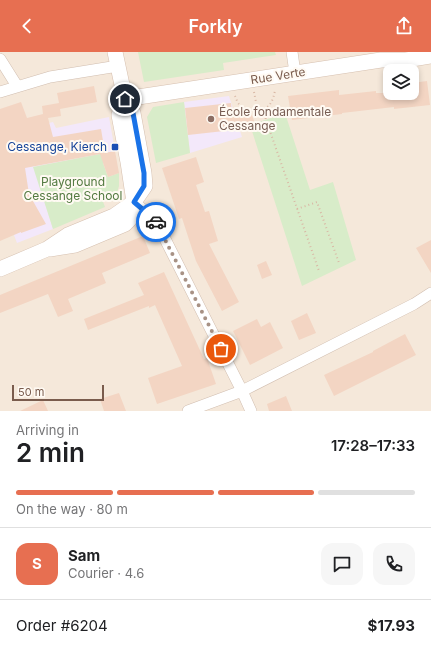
<!DOCTYPE html>
<meta charset="utf-8">
<style>
:root{--surface:#fff;--page:#f6f6f6;--text:#202124;--muted:#757577;--line:#e0e0e0;--accent:#e76f51}
body{margin:0;font-family:Inter,sans-serif;background:var(--page);color:var(--text);height:100vh;display:flex;flex-direction:column;font-size:15px;white-space:nowrap}
*{box-sizing:border-box;margin:0}
p{font-size:13px;color:var(--muted)}
.icon{flex:none;width:22px;height:22px;fill:none;stroke:currentColor;stroke-width:2;stroke-linecap:round;stroke-linejoin:round}
.map{position:relative;height:359px;overflow:hidden}
.details{display:flex;flex-direction:column;background:var(--surface);flex:1}
.details>*{flex:none}
.controls{position:absolute;left:383px;top:12px;display:grid;gap:8px}
.controls a{display:grid;place-items:center;width:36px;height:36px;border-radius:8px;background:var(--surface);box-shadow:0 2px 6px #0003;font-size:20px}
.scale{position:absolute;left:12px;bottom:10px;width:92px;box-sizing:border-box;padding-left:4px;border:2px solid #7a5c4d;border-top:0;font-size:11px;line-height:14px;white-space:nowrap;color:#7a5c4d;-webkit-text-stroke:3px #fffaf3;paint-order:stroke}
.pin{position:absolute;display:grid;place-items:center;width:34px;height:34px;color:#fff;margin:-17px;border:2px solid #fff;border-radius:50%;box-shadow:0 1px 4px #0007}
.courier{position:absolute;display:grid;place-items:center;width:40px;height:40px;margin:-20px;border:3px solid #1a73e8;border-radius:50%;background:#fff;color:#222;box-shadow:0 1px 5px #0007}
.summary em{font-style:normal;font-weight:600}
.summary div{display:flex;flex-direction:column-reverse}
.summary{display:flex;align-items:center;justify-content:space-between;height:68px;padding:0 16px}
h1{font-size:26px;font-weight:600;line-height:30px}
.bar{display:grid;grid-template-columns:repeat(4,1fr);gap:6px 4px;align-content:center;height:48px;padding:0 16px}
.bar i{height:5px;border-radius:3px;background:var(--line)}
.bar .current{background:var(--accent)}
.bar p{grid-column:span 4}
.line{display:flex;align-items:center;gap:10px;padding:0 16px;border-top:1px solid var(--line)}
.line div{flex:1}
.round{display:grid;place-items:center;flex:none;width:42px;height:42px;border-radius:12px;background:var(--page)}
header{display:flex;justify-content:space-between;align-items:center;height:52px;padding:0 16px;background:var(--accent);color:#fff;font-size:18px;font-weight:600}
.map>svg:first-child{display:block}
.residential{fill:#f5e8da;fill-rule:evenodd}
.education{fill:#f3e8fa}
.green{fill:#d8ecc9}
.building{fill:#f3d5c3}
.lines{fill:none;stroke-linecap:round;stroke-linejoin:round}
.street-casing{stroke:#d1beb0;stroke-width:12}
.secondary-casing{stroke:#d6c0b0;stroke-width:16}
.path{stroke:#d9b8a5;stroke-width:2;stroke-dasharray:1 3;stroke-linecap:butt}
.street{stroke:#fff;stroke-width:11}
.secondary{stroke:#fff;stroke-width:15}
.done{stroke:#a89285;stroke-width:4;stroke-dasharray:0 7.2}
.route{stroke:#1a73e8;stroke-width:5}
.education-dot{fill:#8d6e63;stroke:#fffaf3;stroke-width:1.5}
.transit-dot{fill:#1a4fb4;stroke:#fffaf3;stroke-width:1.5}
.labels{text-anchor:middle;stroke-width:4;stroke-linejoin:round;paint-order:stroke}
.street-label{font-size:12px;fill:#7a5c4d;stroke:#fffaf3}
.education-label{font-size:12px;fill:#785e54;stroke:#fffaf3;text-anchor:start}
.transit-label{font-size:12px;fill:#164399;stroke:#fffaf3;text-anchor:end}
.park-label{font-size:12px;fill:#537a41;stroke:#fffaf3}
</style>
<header><svg class="icon" aria-label="back" viewBox="0 0 24 24"><path d="M15 5l-7 7 7 7"/></svg>Forkly<svg class="icon" aria-label="share" viewBox="0 0 24 24"><path d="M12 15V3M7 8l5-5 5 5M5 13v7h14v-7"/></svg></header>
<div class="map">
<svg width="431" height="359" viewBox="0 0 431 359">
<rect width="100%" height="100%" fill="#fdf6ec"/>
<!-- residential -->
<path class="residential" d="M0 0H405L406 7 431 5V359H0ZM390 19H412V41H390Z"/>
<!-- education -->
<path class="education" d="M229 44 242 85 190 101 184 50Z
M109 65 115 99 34 115 53 177 17 191 0 146 29 76 53 70 56 76Z"/>
<!-- green -->
<path class="green" d="M138 0H275L276 3 223 11 224 18 144 30Z
M184 50 190 101 156 111 147 65 153 55Z
M285 61 310 138 333 130 356 208 302 234 250 73Z
M105 101 103 111 108 125 119 121V134L116 145 108 140 102 147 105 155 53 177 33 115Z"/>
<!-- building -->
<path class="building" d="M427 29 430 53 394 57V55L342 61V62L292 68 288 44 339 38V43L376 39V41H412V31Z
M94 34 97 50 60 57 61 64 48 66 53 85 101 77 105 101 115 99 119 121 108 125 100 102 25 116 29 142 46 172 21 181V180L0 189V57L21 50 27 66 43 62 42 54 59 51 57 41Z
M231 51 232 61 243 58 245 63 251 61 255 71 250 73 251 76 188 83 185 56Z
M196 105 204 130 196 133 205 160 209 159 218 189 209 192 239 250 222 259 196 209 182 166 179 167 162 116Z
M143 184 150 201 102 221 106 231 68 247 73 259 58 265 48 242 0 261V243Z
M431 188V221L416 196Z
M266 209 272 223 262 227 257 213Z
M164 220 204 307 207 306 216 332 157 352 148 326 182 314 155 253 149 256V254L88 278 84 267 144 243 138 231Z
M307 261 316 281 299 288 291 269Z
M257 267 261 275 270 270 283 296 250 313 233 279Z
M405 282 416 303 334 344 324 323 373 300V299Z
M119 341 126 359H104L100 347Z
M286 344 292 359H269L267 352Z
M43 348 48 359H20Z"/>
<g class="lines">
<!-- street casing -->
<g class="street-casing">
<path id="street" d="M292 0 295 21
M0 7 17 34
M0 40 50 25 118 14
M134 150 147 161 157 171 242 339 251 359
M188 359 242 339 414 252 431 241"/>
</g>
<!-- secondary casing -->
<g class="secondary-casing">
<path id="secondary" d="M125 47 381 8H406L431 4
M50 197 75 193 125 172 129 168 132 164 134 150 128 110 119 63 125 47
M0 217 47 197 68 183 114 164 134 150 145 134 144 121 133 61 125 47 115 0"/>
</g>
<!-- path -->
<path class="path" d="M254 40 256 50
M235 44C236 46 237 50 239 52 243 56 249 58 254 59 268 60 274 49 275 37
M264 58 266 68 319 219
M297 157 317 150 339 211"/>
<!-- street -->
<use href="#street" class="street"/>
<!-- secondary -->
<use href="#secondary" class="secondary"/>
</g>
<g class="lines">
<!-- done -->
<path class="done" d="M156 170 221 297"/>
<!-- route -->
<path class="route" d="M125 47 133 61 144 121V134L134 150 147 161 156 170"/>
</g>
<!-- markers -->
<circle class="education-dot" cx="211" cy="67" r="4"/>
<rect class="transit-dot" x="111" y="91" width="8" height="8" rx="2"/>
<g class="labels">
<!-- street labels -->
<g class="street-label">
<text transform="translate(278 24) rotate(-9)" y="4">Rue Verte</text>
</g>
<!-- education labels -->
<g class="education-label">
<text x="219" y="64">École fondamentale<tspan x="219" dy="14">Cessange</tspan></text>
</g>
<!-- transit labels -->
<g class="transit-label">
<text x="107" y="99">Cessange, Kierch</text>
</g>
<!-- park labels -->
<g class="park-label">
<text x="73" y="134">Playground<tspan x="73" dy="14">Cessange School</tspan></text>
</g>
</g>
</svg>
<div class="controls">
<a><svg class="icon" aria-label="layers" viewBox="0 0 24 24"><path d="M12 4l9 5-9 5-9-5zM3 14l9 5 9-5"/></svg></a>
</div>
<div class="scale">50 m</div>
<div class="pin" style="left:221px;top:297px;background:#ea580c"><svg class="icon" aria-label="bag" viewBox="0 0 24 24"><path d="M5 8h14l-1 12H6zM9 8a3 3 0 0 1 6 0"/></svg></div>
<div class="pin" style="left:125px;top:47px;background:#1f2937"><svg class="icon" aria-label="home" viewBox="0 0 24 24"><path d="M3 11l9-7 9 7M6 9v11h12V9"/></svg></div>
<div class="courier" style="left:156px;top:170px"><svg class="icon" aria-label="car" viewBox="0 0 24 24"><path d="M5 17H2v-5l4-1 3-4h7l3 4 3 1v5h-3M9 17h6M6 11h13"/><circle cx="7" cy="17" r="2"/><circle cx="17" cy="17" r="2"/></svg></div>
</div>
<section class="details">
<div class="summary"><div><h1>2 min</h1><p>Arriving in</p></div><em>17:28–17:33</em></div>
<div class="bar"><i class="current"></i><i class="current"></i><i class="current"></i><i></i><p>On the way · 80 m</p></div>
<div class="line" style="height:72px"><b class="round" style="background:var(--accent);color:#fff">S</b><div><b>Sam</b><p>Courier · 4.6</p></div><a class="round"><svg class="icon" aria-label="chat" viewBox="0 0 24 24"><path d="M4 5h16v11H9l-5 4z"/></svg></a><a class="round"><svg class="icon" aria-label="phone" viewBox="0 0 24 24"><path d="M5 4h4l2 5-3 2q2 4 5 5l2-3 5 2v4C11 20 4 13 5 4z"/></svg></a></div>
<div class="line" style="height:52px"><div>Order #6204</div><b>$17.93</b></div>
</section>
